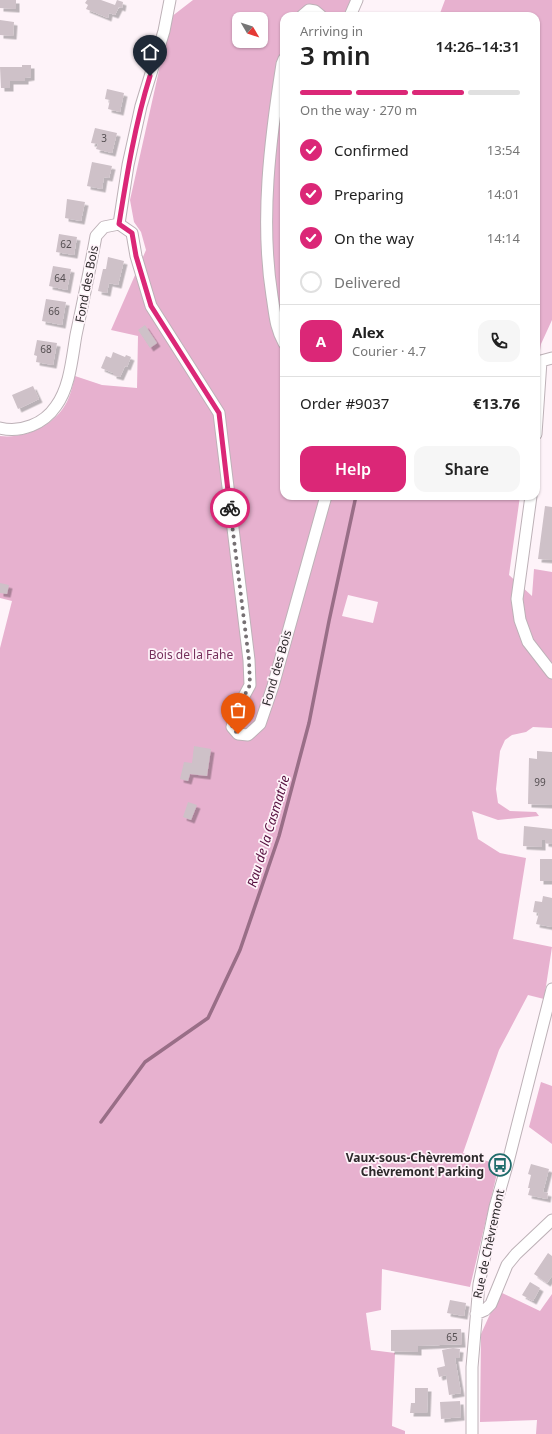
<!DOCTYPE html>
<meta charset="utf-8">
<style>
:root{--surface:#fff;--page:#f6f6f6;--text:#222;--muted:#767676;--line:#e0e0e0;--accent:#db2777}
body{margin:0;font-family:"Noto Sans",sans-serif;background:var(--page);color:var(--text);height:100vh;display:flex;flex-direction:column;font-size:15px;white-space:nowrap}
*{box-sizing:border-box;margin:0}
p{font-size:13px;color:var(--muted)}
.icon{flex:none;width:22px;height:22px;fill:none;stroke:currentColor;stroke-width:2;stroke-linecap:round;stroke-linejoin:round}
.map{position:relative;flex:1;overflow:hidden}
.panel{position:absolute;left:280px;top:12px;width:260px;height:488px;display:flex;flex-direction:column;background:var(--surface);border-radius:12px;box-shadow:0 1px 3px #0004}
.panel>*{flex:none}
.needle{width:26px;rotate:129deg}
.tools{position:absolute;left:232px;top:12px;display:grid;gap:8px}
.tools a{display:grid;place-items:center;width:36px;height:36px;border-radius:8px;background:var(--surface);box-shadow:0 1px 3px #0004;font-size:20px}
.pin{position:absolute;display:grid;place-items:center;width:34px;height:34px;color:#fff;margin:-41px -17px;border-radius:50% 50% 50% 0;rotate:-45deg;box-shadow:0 0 4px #0007}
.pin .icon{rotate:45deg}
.courier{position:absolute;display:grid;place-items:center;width:40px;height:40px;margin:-20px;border:3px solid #db2777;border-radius:50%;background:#fff;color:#222;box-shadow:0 1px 5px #0007}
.headline em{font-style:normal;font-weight:600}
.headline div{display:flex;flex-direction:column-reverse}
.headline{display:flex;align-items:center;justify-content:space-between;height:68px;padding:0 20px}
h1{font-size:26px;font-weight:600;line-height:30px}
.bar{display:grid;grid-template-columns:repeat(4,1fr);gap:6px 4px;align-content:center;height:48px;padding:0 20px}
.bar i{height:5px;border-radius:3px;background:var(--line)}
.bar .selected{background:var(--accent)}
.bar p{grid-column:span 4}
.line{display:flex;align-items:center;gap:10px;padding:0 20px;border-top:1px solid var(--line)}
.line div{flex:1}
.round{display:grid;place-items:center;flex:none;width:42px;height:42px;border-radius:12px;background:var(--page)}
ol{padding:0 20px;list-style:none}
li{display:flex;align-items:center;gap:12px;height:44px}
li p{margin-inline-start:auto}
li .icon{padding:4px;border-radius:50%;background:var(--accent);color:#fff;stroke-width:4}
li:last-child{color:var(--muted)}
li i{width:22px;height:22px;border:2px solid var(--line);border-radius:50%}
.button{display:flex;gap:8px;margin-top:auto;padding:8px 20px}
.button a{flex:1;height:46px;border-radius:12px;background:var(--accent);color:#fff;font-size:16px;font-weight:600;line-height:46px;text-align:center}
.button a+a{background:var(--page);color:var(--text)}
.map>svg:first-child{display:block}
.green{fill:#e7b1cf;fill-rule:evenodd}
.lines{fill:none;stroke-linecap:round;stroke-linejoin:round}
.stream{stroke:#996e87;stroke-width:3.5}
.building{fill:#cec1c8;filter:url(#shadow)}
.minor-casing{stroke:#bdb1b7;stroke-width:13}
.minor{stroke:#fff;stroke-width:11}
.done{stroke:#767073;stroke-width:4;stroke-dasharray:0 7.2}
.route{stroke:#db2777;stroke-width:5}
.labels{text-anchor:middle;stroke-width:3.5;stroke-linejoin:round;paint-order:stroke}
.number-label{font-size:10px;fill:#554f52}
.street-label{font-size:12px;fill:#2d292b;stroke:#fef3f9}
.park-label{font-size:12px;fill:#752f5b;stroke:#fef3f9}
.poi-label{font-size:12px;font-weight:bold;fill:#2d292b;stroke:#fef3f9;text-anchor:end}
.water-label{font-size:13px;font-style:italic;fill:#56103f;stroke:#fef3f9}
</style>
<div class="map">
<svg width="552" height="1434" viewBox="0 0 552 1434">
<defs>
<filter id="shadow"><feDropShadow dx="3.5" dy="3.5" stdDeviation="0" flood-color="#0004"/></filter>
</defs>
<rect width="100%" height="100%" fill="#fef3f9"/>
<!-- green -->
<path class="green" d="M193 0H357L350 16H284V496H520L509 575 532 596 534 569 552 572V728L533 727 526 732 512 735 505 740 500 751 496 789 498 803 510 811 536 812 539 816 498 820 472 811 478 839 500 853 526 858 513 939 552 947 544 999 528 995 499 1050 463 1153 499 1165 470 1287 382 1269 381 1310 366 1313 371 1350 395 1353 392 1426 405 1431V1434H0V648L12 601 0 598V436C27 439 59 424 69 397 72 390 73 383 75 376L102 385 137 388 138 336 111 330 146 250 141 232 134 222 130 200 171 17ZM239 19H261V41H239ZM348 595 378 602 373 623 342 616Z
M445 0H552V320L541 344 536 377V16H439Z
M541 1082 552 1086V1144L529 1127Z
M500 1292 540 1311 552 1294V1434H536L537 1420 480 1422 481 1334Z"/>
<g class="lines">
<!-- stream -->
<path class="stream" d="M101 1122 145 1062 208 1018 240 950 279 836 309 723 329 621 356 496"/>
</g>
<!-- building -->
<path class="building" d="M0 0H16V9L0 8Z
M87 0H101L115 5 117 0 123 2 122 8 119 7 115 15 109 13 108 18 86 9 88 5 85 3Z
M0 20 14 22 13 36 0 35Z
M22 65H31V77L25 78V81H10V88H1L0 67H22Z
M107 89 124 93 120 112 108 109 110 100 105 99Z
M95 128 117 133 112 153 96 149 98 144 91 143Z
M92 162 112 166 109 178 104 177 102 189 87 186Z
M67 199 85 202 81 221 65 218Z
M59 234 77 237 74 255 56 252Z
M108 257 124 261 118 285 109 283 107 293 98 291 103 269H106Z
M53 266 71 269 67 290 49 286Z
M46 299 66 302 62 325 42 321Z
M145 325 157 343 150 348 138 330Z
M37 340 57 343 53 365 36 362 37 356 34 355Z
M113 352 125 357 126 355 131 357 127 367 125 366 120 377 113 375V373L101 368 106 356 111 358Z
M33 386 39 399 18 409 12 395Z
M545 506 552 507V560L538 559Z
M0 583 9 585 7 594 0 593Z
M194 746 211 749 207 776 190 774 188 781 180 779 184 762 192 763Z
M537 751 552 752V805L528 804 529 758 537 759Z
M188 802 197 805 191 820 183 817Z
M524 826 552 829V844L545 843V840H542V847L523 846Z
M540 859H552V881H540Z
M543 896 552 898V927L536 924 539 913 533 912 535 901 542 902Z
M531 1164 549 1169 543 1192 548 1193 547 1199 528 1195 530 1188H528L531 1175 528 1174Z
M548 1253 552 1256V1276L547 1283 534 1274Z
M530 1282 540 1288 533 1301 522 1295Z
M450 1300 466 1303 464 1316 447 1313Z
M461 1329 462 1344 418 1346V1352L391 1351V1330Z
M453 1348 460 1349 459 1358H455L461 1393 449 1395 446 1375 439 1377 437 1368 445 1366 442 1350Z
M415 1388H428L427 1413H410L411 1403H415Z
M460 1401 461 1417 441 1419 440 1402Z"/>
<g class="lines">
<!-- minor casing -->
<g class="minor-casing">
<path id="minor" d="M302 16 309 10 315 11 321 16
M350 16 357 0
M284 59 282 64C270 140 260 220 272 296 275 314 275 327 284 343
M119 224 128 165 141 106 164 31 170 0
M0 428C21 433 44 424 56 406 70 387 72 358 76 335 83 302 90 269 96 236L104 227 119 224 132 233 136 256 151 306 219 413 249 660 250 685 236 711 232 727 238 734 248 735 260 724 273 686 326 496
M536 434 541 361 552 358
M531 496 517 599 520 620 528 642 552 673
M476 1314 485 1310 491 1304 507 1265 516 1254 552 1220
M472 1434V1367L479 1284 495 1207 508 1162 552 989"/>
</g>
<!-- minor -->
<use href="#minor" class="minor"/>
</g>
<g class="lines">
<!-- done -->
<path class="done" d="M230 508 249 660 250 685 236 711 232 727 238 734"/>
<!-- route -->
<path class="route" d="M150 76C135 124 127 174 119 224L132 233 136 256 151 306 219 413 230 508"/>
</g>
<!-- icons -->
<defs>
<g id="bus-ring" transform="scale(1.15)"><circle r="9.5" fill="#fef3f9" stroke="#1f6b6b" stroke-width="1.5"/><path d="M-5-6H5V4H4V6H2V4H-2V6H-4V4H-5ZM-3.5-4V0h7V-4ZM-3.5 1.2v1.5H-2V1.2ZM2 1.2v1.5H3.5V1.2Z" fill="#1f6b6b"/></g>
</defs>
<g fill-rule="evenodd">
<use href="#bus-ring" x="500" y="1165"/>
</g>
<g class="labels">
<!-- number labels -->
<g class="number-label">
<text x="104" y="142">3</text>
<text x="66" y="248">62</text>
<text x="60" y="282">64</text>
<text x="54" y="315">66</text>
<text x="46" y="353">68</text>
<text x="540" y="786">99</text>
<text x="452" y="1341">65</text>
</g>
<!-- street labels -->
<g class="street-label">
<text transform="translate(87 284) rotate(-79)" y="4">Fond des Bois</text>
<text transform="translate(277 668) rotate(-74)" y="4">Fond des Bois</text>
<text transform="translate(489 1244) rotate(-78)" y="4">Rue de Chèvremont</text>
</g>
<!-- park labels -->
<g class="park-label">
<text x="191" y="659">Bois de la Fahe</text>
</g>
<!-- poi labels -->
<g class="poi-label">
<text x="484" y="1162">Vaux-sous-Chèvremont<tspan x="484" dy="14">Chèvremont Parking</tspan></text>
</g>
<!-- water labels -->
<g class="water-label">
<text transform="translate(268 831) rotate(-73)" y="5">Rau de la Casmatrie</text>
</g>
</g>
</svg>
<div class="tools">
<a><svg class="needle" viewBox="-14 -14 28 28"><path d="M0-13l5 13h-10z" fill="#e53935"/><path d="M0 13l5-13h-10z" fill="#767676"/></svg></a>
</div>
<div class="pin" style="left:238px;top:734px;background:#ea580c"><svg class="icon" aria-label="bag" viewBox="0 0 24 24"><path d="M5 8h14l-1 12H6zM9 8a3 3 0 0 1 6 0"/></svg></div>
<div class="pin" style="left:150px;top:76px;background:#1f2937"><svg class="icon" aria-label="home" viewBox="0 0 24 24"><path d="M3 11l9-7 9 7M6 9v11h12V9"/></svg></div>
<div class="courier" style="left:230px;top:508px"><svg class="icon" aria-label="bike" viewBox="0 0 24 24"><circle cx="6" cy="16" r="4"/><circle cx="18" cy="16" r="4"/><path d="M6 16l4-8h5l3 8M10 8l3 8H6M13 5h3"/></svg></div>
<section class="panel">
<div class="headline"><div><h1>3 min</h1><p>Arriving in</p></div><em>14:26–14:31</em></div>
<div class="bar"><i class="selected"></i><i class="selected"></i><i class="selected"></i><i></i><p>On the way · 270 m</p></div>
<ol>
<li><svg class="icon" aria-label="check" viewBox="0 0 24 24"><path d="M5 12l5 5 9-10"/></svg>Confirmed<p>13:54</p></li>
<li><svg class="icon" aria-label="check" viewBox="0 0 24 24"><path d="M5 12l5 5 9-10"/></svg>Preparing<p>14:01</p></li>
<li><svg class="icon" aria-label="check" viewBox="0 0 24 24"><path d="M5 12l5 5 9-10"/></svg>On the way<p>14:14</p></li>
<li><i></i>Delivered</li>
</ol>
<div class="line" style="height:72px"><b class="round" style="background:var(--accent);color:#fff">A</b><div><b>Alex</b><p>Courier · 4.7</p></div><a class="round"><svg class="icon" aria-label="phone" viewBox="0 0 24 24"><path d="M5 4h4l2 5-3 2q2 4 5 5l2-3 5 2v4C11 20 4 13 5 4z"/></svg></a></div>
<div class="line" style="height:52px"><div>Order #9037</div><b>€13.76</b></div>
<div class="button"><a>Help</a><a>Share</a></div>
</section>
</div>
